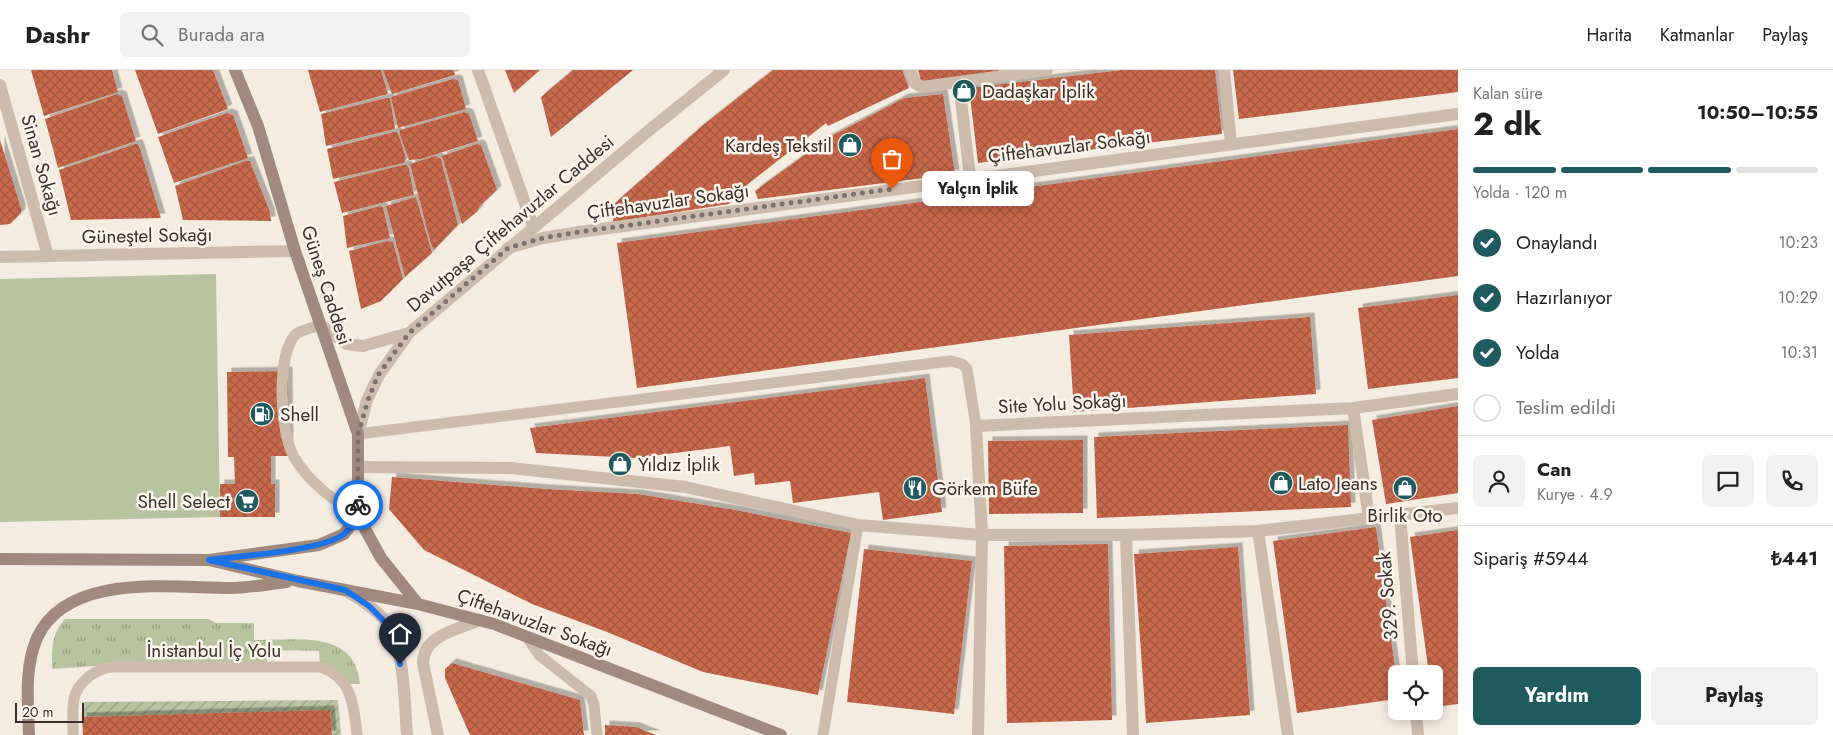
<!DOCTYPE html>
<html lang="tr">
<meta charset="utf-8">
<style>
:root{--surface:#fff;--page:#f2f2f2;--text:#222;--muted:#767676;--line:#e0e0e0;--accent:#1f5a5e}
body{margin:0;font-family:Jost,sans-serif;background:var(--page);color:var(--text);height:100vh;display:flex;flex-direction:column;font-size:19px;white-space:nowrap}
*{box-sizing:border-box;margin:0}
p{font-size:16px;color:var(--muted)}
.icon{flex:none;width:28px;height:28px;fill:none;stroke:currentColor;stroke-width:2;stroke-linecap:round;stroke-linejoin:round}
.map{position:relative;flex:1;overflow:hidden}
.details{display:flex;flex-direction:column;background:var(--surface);width:375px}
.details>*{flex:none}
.tools{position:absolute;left:1388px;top:595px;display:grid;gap:10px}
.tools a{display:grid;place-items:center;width:55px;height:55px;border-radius:8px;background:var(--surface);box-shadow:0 2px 12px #0003;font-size:25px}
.scale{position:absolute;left:15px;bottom:12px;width:69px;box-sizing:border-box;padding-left:5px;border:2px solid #3b302b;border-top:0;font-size:14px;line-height:18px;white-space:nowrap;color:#3b302b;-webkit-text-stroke:4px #fbf5ee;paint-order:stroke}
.pin{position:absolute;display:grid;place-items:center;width:42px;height:42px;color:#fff;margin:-51px -21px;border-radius:50% 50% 50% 0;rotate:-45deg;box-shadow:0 0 5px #0007}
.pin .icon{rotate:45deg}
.courier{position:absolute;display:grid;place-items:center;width:50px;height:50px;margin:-25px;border:4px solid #1a73e8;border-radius:50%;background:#fff;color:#222;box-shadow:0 1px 6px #0007}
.bubble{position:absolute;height:35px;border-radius:8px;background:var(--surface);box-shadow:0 2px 12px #0003;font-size:16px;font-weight:700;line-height:35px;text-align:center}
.summary em{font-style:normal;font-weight:700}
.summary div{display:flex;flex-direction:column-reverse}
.summary{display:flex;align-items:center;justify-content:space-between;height:85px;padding:0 15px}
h1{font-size:32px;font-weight:700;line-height:38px}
.bar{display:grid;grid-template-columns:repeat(4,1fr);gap:8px 5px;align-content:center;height:60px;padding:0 15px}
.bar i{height:6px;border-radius:4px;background:var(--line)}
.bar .active{background:var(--accent)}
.bar p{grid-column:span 4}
.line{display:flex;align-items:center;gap:12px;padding:0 15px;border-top:1px solid var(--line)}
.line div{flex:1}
.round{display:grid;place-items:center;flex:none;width:52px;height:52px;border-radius:8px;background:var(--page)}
ol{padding:0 15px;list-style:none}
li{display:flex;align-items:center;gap:15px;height:55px}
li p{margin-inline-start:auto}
li .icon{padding:5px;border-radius:50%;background:var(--accent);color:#fff;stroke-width:4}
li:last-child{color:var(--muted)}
li i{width:28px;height:28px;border:2px solid var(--line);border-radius:50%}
.cta{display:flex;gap:10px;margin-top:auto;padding:10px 15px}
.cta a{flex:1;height:58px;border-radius:8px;background:var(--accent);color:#fff;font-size:20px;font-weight:700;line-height:58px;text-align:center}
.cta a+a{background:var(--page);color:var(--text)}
header{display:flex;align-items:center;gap:30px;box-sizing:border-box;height:70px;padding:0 25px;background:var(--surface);border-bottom:1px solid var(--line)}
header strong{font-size:24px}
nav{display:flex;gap:28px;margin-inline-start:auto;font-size:18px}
.search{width:350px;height:45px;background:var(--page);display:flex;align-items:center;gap:12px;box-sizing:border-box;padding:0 18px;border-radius:8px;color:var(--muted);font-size:19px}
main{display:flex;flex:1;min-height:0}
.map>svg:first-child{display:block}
.grass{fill:url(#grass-tufts)}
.park{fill:#b8c4a0}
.garden{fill:url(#garden-furrows)}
.building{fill:url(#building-cross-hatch);filter:url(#shadow)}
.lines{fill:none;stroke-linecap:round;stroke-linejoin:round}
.service{stroke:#cdbbac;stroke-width:11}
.minor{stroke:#cdbbac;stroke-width:12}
.tertiary{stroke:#cdbbac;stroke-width:12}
.secondary{stroke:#a18a7d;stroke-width:12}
.done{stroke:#7c716b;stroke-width:5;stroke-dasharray:0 9}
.route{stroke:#1a73e8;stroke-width:6}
.labels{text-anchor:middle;stroke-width:5;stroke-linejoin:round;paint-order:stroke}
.poi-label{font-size:19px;fill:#3b302b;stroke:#fbf5ee;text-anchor:start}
.street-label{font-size:19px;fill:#3b302b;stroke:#fbf5ee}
</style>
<header>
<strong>Dashr</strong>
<div class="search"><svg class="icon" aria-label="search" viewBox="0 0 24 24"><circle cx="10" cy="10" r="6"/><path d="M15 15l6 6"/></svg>Burada ara</div>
<nav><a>Harita</a><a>Katmanlar</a><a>Paylaş</a></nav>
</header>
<main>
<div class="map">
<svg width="1458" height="665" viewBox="0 0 1458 665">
<defs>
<pattern id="grass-tufts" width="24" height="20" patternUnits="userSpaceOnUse" patternTransform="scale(1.25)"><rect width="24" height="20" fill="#b8c4a0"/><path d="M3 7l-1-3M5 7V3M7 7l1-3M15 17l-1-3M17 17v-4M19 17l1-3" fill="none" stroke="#97a083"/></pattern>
<pattern id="garden-furrows" width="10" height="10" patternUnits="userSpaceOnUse" patternTransform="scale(1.25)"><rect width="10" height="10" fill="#b8c4a0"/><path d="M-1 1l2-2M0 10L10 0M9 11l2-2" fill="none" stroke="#97a083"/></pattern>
<pattern id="building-cross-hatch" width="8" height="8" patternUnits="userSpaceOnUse" patternTransform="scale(1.25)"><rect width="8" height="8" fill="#c8694b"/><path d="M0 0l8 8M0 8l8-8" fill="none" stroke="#a4573f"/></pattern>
<filter id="shadow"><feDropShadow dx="4.5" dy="-4.5" stdDeviation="0" flood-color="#0004"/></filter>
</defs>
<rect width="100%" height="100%" fill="#f4ebe1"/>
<!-- grass -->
<path class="grass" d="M65 549H208L216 553H254V570C295 571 355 558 360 614H344L320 597 319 581 267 580V595H110L52 599C52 579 51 564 65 549Z"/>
<!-- park -->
<path class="park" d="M216 204 220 447 0 452V209Z"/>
<!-- garden -->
<path class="garden" d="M338 630 341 665H332L330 641 82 647V632Z"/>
<!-- building -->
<path class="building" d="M31 0H112L118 22 44 46Z
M135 0H213L228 39 158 64Z
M308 0H381L388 24 320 42Z
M383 0H453L455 5 392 24Z
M505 0H540L514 23Z
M573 0H633L551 67 541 27Z
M773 0H902L909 18 828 56 826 53 748 114 729 134 613 152 614 134 702 56Z
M918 0H999V1L921 12Z
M1122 0H1215L1222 64 978 93 969 18Z
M1233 0H1458V22L1239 49Z
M453 9 458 10 466 39 398 58 391 27Z
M117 24 122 26 136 71 58 98 45 49Z
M943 24 955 104 758 129 755 121 828 68 904 28Z
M386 28H390L395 59 326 76 321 44Z
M464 42 469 44 478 71 421 89 409 90 400 65V60Z
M227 43 233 45 248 88 174 113 158 67Z
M1458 59V206L637 318 617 173Z
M394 62H397L400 69 406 89 404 93 333 109 327 79Z
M0 70 21 138V143L10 154 0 155Z
M135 74H138L140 79 161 148 71 150 59 100Z
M477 74 481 75 497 120 479 137 478 141 462 154 442 86Z
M435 86 441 89 458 155 434 180 431 174 410 94Z
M245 91H250L251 94 270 142 271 151 183 150 175 116Z
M403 95H407L409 99 414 125 342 143 334 112Z
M416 127 432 183 405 207 386 136Z
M380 136 383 137 390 168 347 178 343 146Z
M387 171 393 172 403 209 381 231 361 239 349 181Z
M1458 225V308L1368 319 1358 238Z
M1310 247 1316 324 1074 342 1069 265Z
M288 301 289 386H271V414H275V447H220V414H235L234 387H228L227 302Z
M925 308 942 442 883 450 879 422 793 433 790 411 755 415 754 403 734 406 730 376 636 388 536 383 530 358Z
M1458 336V423L1386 434 1372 350Z
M1348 355 1351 437 1097 448 1094 367Z
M1083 370V443L989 444 988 371Z
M392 407 546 419 637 424 735 440 851 463 818 625 703 602 607 562 532 534 424 480 389 439Z
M1376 457 1396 605V629L1297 643 1273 471Z
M1458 460V634L1434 637V604H1429L1410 467Z
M1108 474 1112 650 1007 653 1004 476Z
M1238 477 1250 645 1146 653 1134 484Z
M864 479 972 491 954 644 847 632Z
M452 593 580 630 584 665H470L445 608V599Z
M330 640 332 665H83L82 647Z
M605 655 636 657 656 665H605Z"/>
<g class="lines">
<!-- service -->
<path class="service" d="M320 255C312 258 300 260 295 265 276 287 280 362 294 387 308 412 334 430 358 446
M358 364 951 291 962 294 967 299 976 356
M527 567 539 585 591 626 594 635 597 665
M73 665C73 653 72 640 74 629 77 612 97 598 112 597H320C352 607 354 636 357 665
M823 665 858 455"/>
<!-- minor -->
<path class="minor" d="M478 0 533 156
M910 0 915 13 922 17 1047 0
M1224 0 1231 74
M959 12 970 108
M0 15 48 186
M508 178 543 168 579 162 1458 44
M0 187 295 181
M1353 338 1369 448
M359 397 511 398 685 417 858 455 982 465H1126L1258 461 1458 438
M1400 445 1413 604
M1258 461 1288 665
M1126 465 1133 665
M1416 641 1418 665
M978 665 982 465 976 356 1353 338 1458 324"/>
<!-- tertiary -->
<path class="tertiary" d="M320 255 347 274 363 276 409 263
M358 364 367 330 379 305 409 263 647 62 724 0
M345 520C359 529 375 538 385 551 406 582 404 630 407 665
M438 665 423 593C423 565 459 559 480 550"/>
<!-- secondary -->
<path class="secondary" d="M235 0 258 56 295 181 358 364V446L381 488 418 534
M0 489 209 490 319 475 344 464 358 446
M209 490 298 511 418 534 494 554 781 665
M29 665C28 633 24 598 37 568 67 502 171 518 230 518 249 518 268 514 287 512"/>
</g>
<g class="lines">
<!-- done -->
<path class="done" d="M358 435V364L368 330 378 305 409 263 508 178 543 168 579 162 892 119"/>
<!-- route -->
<path class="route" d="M358 435C358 447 354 456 344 464 322 481 239 486 209 490L345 520 369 536 385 552 394 569 400 594"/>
</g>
<!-- icons -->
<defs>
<g id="shop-disc" transform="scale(1.25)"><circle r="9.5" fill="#1f5a5e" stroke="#fbf5ee"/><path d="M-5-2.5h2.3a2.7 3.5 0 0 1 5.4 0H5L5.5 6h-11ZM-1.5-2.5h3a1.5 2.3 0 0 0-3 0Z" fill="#fff"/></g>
<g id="fuel-disc" transform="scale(1.25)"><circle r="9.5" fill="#1f5a5e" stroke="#fbf5ee"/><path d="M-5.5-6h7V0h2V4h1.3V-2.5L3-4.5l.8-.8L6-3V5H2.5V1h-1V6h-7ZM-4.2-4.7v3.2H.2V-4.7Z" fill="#fff"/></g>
<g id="restaurant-disc" transform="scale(1.25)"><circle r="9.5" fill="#1f5a5e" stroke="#fbf5ee"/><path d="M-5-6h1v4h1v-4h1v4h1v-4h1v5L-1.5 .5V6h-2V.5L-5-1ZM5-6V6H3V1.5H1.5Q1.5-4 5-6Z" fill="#fff"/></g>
<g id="supermarket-disc" transform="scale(1.25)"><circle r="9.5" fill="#1f5a5e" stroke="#fbf5ee"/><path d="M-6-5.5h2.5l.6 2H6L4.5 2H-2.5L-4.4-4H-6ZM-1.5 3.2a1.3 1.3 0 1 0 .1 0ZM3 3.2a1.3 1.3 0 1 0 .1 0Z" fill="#fff"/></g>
</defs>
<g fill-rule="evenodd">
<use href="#shop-disc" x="964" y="21"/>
<use href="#shop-disc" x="850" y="75"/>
<use href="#fuel-disc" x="262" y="344"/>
<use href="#shop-disc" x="620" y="394"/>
<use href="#shop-disc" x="1281" y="413"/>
<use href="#restaurant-disc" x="915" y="418"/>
<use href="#shop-disc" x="1405" y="418"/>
<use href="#supermarket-disc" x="247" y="431"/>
</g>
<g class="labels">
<!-- poi labels -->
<g class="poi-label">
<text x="982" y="28">Dadaşkar İplik</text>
<text x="832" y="82" text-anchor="end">Kardeş Tekstil</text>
<text x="280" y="351">Shell</text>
<text x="638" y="401">Yıldız İplik</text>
<text x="1298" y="420">Lato Jeans</text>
<text x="932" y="425">Görkem Büfe</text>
<text x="230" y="438" text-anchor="end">Shell Select</text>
<text x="1405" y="452" text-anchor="middle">Birlik Oto</text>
</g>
<!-- street labels -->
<g class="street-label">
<text transform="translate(1069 76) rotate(-7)" y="7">Çiftehavuzlar Sokağı</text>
<text transform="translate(42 95) rotate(74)" y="7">Sinan Sokağı</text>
<text transform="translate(668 131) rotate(-8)" y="7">Çiftehavuzlar Sokağı</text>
<text transform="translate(510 153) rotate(-40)" y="7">Davutpaşa Çiftehavuzlar Caddesi</text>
<text transform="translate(147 165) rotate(-1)" y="7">Güneştel Sokağı</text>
<text transform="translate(327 215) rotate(72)" y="7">Güneş Caddesi</text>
<text transform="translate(1062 333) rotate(-3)" y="7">Site Yolu Sokağı</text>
<text transform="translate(1387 526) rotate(-95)" y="7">329. Sokak</text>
<text transform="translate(535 552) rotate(20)" y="7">Çiftehavuzlar Sokağı</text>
<text x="214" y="587">İnistanbul İç Yolu</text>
</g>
</g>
</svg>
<div class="tools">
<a><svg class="icon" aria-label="locate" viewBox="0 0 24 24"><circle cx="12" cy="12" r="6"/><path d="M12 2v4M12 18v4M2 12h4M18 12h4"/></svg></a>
</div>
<div class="scale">20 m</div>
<div class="pin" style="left:892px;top:119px;background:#ea580c"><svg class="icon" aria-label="bag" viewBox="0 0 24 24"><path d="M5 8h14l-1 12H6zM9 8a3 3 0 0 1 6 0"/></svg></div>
<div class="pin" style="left:400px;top:594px;background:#1f2937"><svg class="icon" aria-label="home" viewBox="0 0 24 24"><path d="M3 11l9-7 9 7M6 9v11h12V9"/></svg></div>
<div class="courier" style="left:358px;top:435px"><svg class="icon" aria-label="bike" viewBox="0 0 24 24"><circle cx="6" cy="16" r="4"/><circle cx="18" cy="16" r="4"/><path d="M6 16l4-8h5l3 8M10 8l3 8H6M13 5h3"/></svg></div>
<div class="bubble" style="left:922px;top:101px;width:112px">Yalçın İplik</div>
</div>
<section class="details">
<div class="summary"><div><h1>2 dk</h1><p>Kalan süre</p></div><em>10:50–10:55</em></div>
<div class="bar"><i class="active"></i><i class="active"></i><i class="active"></i><i></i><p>Yolda · 120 m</p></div>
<ol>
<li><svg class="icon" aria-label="check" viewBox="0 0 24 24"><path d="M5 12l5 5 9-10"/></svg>Onaylandı<p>10:23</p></li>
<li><svg class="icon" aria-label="check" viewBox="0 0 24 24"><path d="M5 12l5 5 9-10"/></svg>Hazırlanıyor<p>10:29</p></li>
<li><svg class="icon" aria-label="check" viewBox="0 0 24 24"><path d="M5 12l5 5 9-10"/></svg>Yolda<p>10:31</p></li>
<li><i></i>Teslim edildi</li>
</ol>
<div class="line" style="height:90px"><a class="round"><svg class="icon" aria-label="person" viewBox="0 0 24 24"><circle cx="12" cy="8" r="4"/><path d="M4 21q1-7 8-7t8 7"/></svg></a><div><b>Can</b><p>Kurye · 4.9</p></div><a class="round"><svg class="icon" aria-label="chat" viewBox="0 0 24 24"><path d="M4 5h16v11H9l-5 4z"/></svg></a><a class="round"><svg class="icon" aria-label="phone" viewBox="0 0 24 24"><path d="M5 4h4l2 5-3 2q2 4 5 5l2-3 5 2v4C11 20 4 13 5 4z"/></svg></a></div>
<div class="line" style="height:65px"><div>Sipariş #5944</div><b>₺441</b></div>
<div class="cta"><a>Yardım</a><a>Paylaş</a></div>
</section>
</main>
